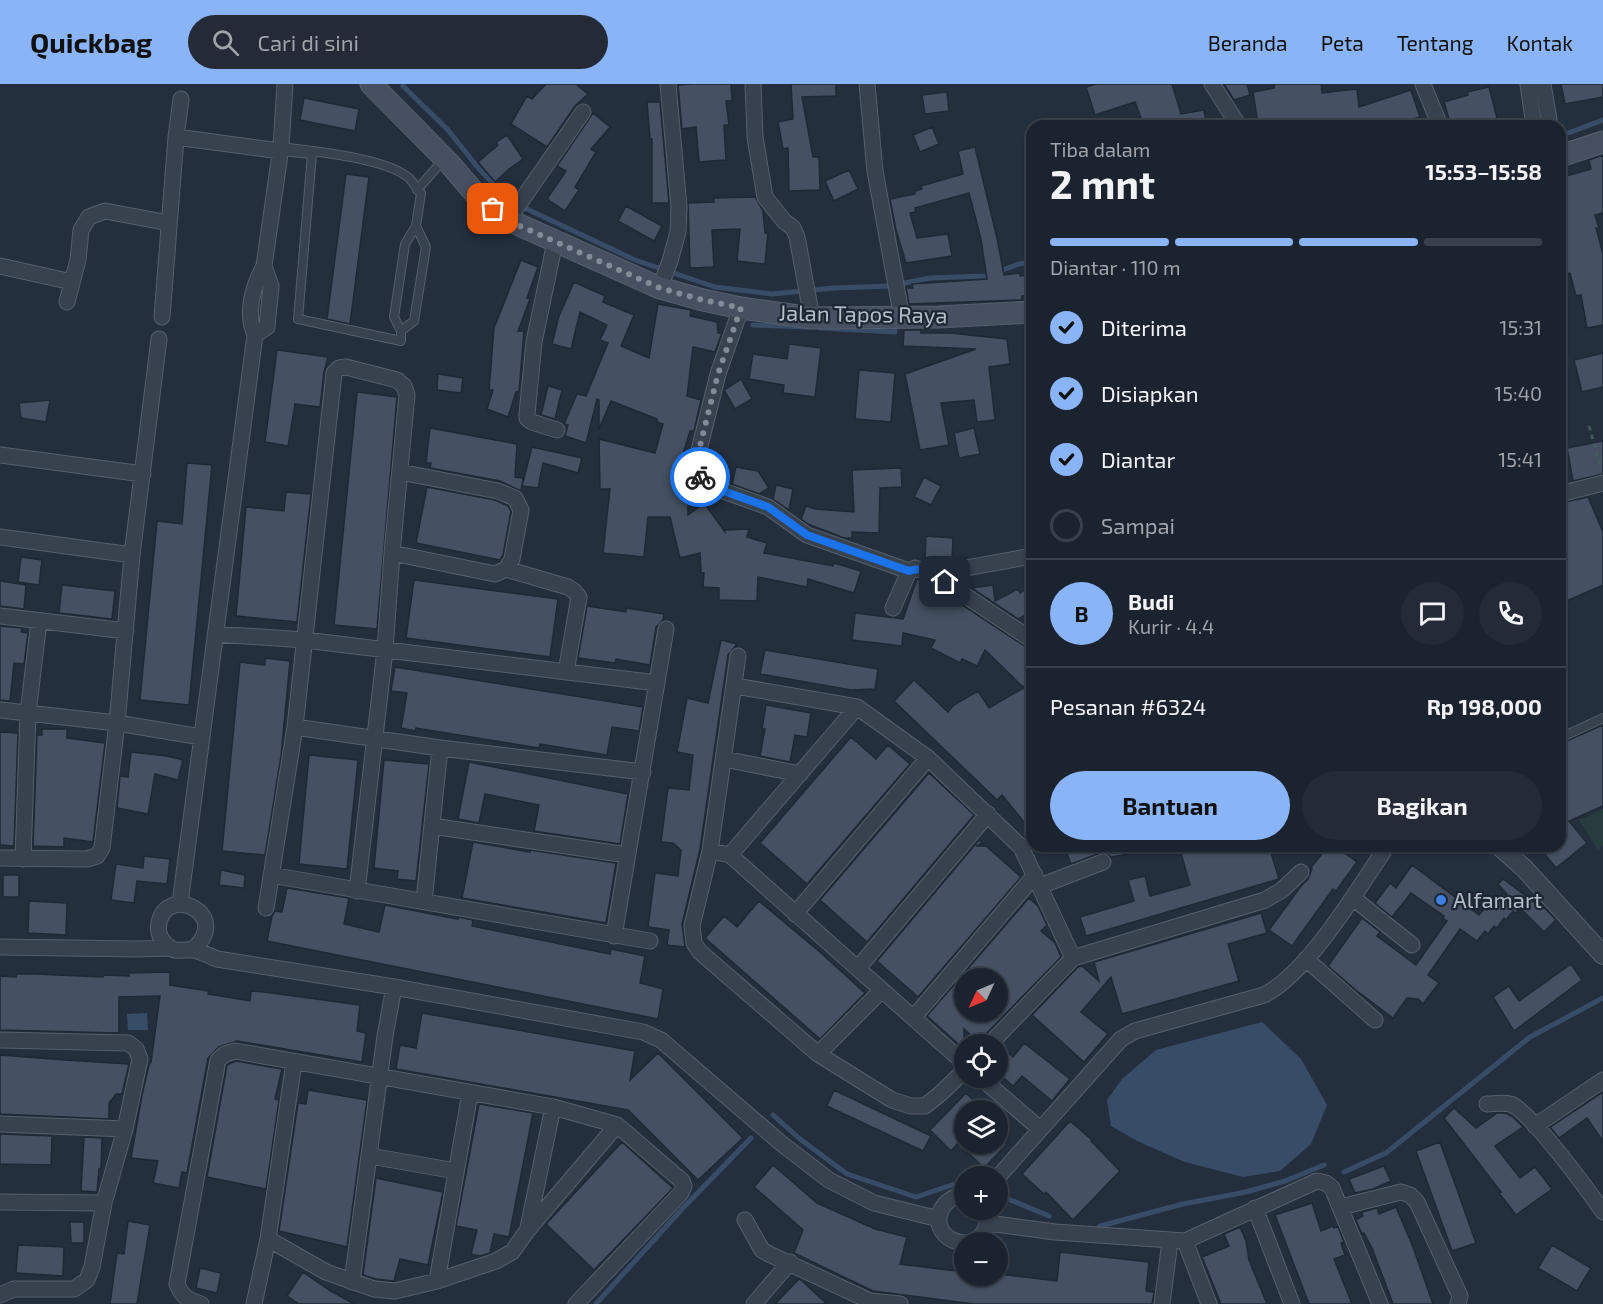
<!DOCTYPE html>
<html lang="id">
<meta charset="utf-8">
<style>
:root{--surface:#1b232e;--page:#242b36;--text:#f1f3f6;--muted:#a0a4aa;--line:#39404a;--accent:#8ab4f8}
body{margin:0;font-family:"Exo 2",sans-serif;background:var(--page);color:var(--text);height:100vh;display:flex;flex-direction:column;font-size:22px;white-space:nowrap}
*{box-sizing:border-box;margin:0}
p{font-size:20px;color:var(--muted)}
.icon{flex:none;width:33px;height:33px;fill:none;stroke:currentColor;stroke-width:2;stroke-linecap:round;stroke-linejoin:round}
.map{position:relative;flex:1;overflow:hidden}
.drawer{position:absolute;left:1026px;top:36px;width:540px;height:732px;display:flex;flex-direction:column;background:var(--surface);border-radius:18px;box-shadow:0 2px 4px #0004,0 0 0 2px var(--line)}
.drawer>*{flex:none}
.needle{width:39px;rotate:226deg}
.tools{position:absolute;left:954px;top:884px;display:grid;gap:12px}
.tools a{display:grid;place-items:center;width:54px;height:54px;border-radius:50%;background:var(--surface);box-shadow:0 2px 4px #0004,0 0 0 2px var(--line);font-size:30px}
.pin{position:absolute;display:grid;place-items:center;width:51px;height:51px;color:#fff;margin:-26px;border-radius:12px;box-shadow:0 3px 9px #0006}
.courier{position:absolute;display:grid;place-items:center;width:60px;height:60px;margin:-30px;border:4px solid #1a73e8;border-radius:50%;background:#fff;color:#222;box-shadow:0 2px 8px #0007}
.head em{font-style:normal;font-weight:700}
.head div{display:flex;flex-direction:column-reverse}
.head{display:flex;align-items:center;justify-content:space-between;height:102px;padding:0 24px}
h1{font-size:39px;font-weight:700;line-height:45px}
.bar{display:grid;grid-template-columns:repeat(4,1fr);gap:9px 6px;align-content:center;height:72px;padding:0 24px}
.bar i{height:8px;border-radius:4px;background:var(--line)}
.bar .on{background:var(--accent)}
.bar p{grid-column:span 4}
.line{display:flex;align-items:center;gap:15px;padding:0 24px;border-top:2px solid var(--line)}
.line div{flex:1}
.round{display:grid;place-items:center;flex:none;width:63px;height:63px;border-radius:32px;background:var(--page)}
ol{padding:0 24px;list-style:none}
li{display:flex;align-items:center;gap:18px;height:66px}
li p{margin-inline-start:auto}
li .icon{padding:6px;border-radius:50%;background:var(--accent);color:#111;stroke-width:4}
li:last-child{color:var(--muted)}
li i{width:33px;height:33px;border:3px solid var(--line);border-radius:50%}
.button{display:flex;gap:12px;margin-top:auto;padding:12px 24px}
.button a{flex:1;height:69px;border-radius:36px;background:var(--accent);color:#111;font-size:24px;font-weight:700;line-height:69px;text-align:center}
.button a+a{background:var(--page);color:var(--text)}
header{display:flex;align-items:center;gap:36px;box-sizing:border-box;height:84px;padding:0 30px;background:var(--accent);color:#111}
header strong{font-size:28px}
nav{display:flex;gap:33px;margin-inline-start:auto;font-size:21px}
.search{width:420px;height:54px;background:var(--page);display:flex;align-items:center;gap:15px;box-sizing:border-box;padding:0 21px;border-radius:33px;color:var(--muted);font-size:22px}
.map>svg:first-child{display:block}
.green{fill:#263c3f}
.water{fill:#394c67}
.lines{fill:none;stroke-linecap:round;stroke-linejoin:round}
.stream{stroke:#394c67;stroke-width:5}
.building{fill:#455162;stroke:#1f2835;stroke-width:1.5;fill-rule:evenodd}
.service-casing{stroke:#565f6c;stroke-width:10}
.minor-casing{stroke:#565f6c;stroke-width:17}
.tertiary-casing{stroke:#565f6c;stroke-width:20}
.secondary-casing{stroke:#565f6c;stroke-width:23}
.path{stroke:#44595c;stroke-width:3;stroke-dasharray:4.5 4.5;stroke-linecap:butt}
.service{stroke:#38414e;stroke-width:8}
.minor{stroke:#38414e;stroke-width:15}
.tertiary{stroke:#38414e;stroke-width:18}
.secondary{stroke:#465061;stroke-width:21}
.done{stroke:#828b98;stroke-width:6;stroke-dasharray:0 10.8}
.route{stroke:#1a73e8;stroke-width:8}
.shop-dot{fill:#3f7fe0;stroke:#1d2633;stroke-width:2}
.labels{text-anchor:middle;stroke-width:4.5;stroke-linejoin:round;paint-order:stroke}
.street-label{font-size:22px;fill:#b4bcc9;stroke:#1d2633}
.poi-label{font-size:22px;fill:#b4bcc9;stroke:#1d2633;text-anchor:start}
</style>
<header>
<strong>Quickbag</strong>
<div class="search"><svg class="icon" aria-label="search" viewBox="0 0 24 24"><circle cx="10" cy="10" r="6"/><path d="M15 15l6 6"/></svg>Cari di sini</div>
<nav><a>Beranda</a><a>Peta</a><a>Tentang</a><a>Kontak</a></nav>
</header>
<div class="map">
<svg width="1603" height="1220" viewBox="0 0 1603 1220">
<rect width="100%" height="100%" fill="#242f3e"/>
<!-- green -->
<path class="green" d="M1603 725V762L1598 766 1579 736Z"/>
<!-- water -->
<path class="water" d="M147 929 148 946H128L127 930Z
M1262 938 1301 975 1327 1021 1311 1060 1280 1087 1243 1093 1185 1078 1137 1057 1111 1042 1107 1016 1122 995 1156 966Z"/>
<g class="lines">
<!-- stream -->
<path class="stream" d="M403 2 448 46 479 85 510 117 635 176 715 203 772 210 834 204 890 202 930 194 986 192 1019 180 1032 178
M1560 52 1603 36
M753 241 808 243
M820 244 895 248 894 240
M773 1031 800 1055 847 1090 916 1113 958 1099H964
M1344 1088 1386 1069 1530 953 1603 914
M1008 1115 1049 1132
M1100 1142 1183 1120 1246 1108 1285 1097 1324 1081
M596 1220 682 1125 751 1054"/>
</g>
<!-- building -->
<path class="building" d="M546 0H576L588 10 575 22 547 63 511 40 527 12 532 15Z
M692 0H731L732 17H726L729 41H724L726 76 699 78 696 43 682 45 678 1Z
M791 0H836V12L802 13 813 73H819L820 106 789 107 788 64 783 65 778 38 793 35Z
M1096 0H1172L1181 30 1204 26 1207 42H1144L1135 18 1095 31 1086 3Z
M1224 0H1247L1250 11 1234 16Z
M1274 0H1321L1322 9 1357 5 1359 23 1411 6 1420 33 1390 42H1274V38L1258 40 1253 8 1274 4Z
M1561 0H1603V13L1565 20Z
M1489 3 1499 42H1451L1444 18 1468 11 1467 8Z
M947 8 949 27 925 30 922 11Z
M304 14 359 25 355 47 300 36Z
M647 18H660L669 119H652V55H650Z
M593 29 610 43 591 65 596 68 575 103 579 106 565 127 547 115 566 87 557 82Z
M932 43 939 60 920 68 913 51Z
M507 51 523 75 509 85 495 98 478 78 498 61 496 58Z
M975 63 997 154 1004 191 1020 189V192L1032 191V210L1022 212V216H1019L909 220 906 204H913L912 200 987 195 981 155 969 109 915 124 916 128 910 129 917 154 948 150 952 172 906 179 896 146 890 115 915 110V107L922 105 921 102 963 90 958 67Z
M1603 71V129L1595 131 1599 144H1596L1603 170V241L1587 244 1581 211 1576 212 1570 189 1560 191V108L1567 106 1563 93 1591 85 1589 76Z
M849 86 858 105 834 117 825 97Z
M346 90 369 93 350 240 327 235Z
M755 113 763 127 765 149H768L765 180 737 177 740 145 712 146 714 183 690 184 688 119 714 118V114Z
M626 122 662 142 654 157 618 137Z
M521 176 538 183 527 214 530 215 518 247H524L519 308H516L508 333 487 325 493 306H489L494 244Z
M574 198 605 212 603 218 634 231 621 262 649 274 658 220 691 226 690 232 717 238 718 249H722L715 268 693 263 687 312 701 316 694 347H690L679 383 688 396V431L704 419 725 448V446L749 445 747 453 767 459 764 469 833 482 834 479 861 487 854 509 808 495 807 503 758 493 757 517 719 516V504L703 503 704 489H701L700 469 680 474 670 433H648L644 473 603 469 610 405H600L599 355 655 369 663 340 657 338V335L611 317 599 345V316L597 315 586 359 565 352 568 341 564 340 577 310 586 312 608 259 600 256 607 241 580 228 571 265 552 260 559 232Z
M904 246H921V249H950L1007 255 1010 280 989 283 995 336 977 338 974 316 941 319 949 361 920 366 905 290 976 265 903 262Z
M789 260 821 264 815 313 783 309 784 301 749 295 753 270 787 275Z
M277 266 328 273 324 288 320 323 295 320 288 362 265 358Z
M1603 269V303L1582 308 1574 276Z
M859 286 895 289 891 338 855 335Z
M438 290 463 294 461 309 437 306Z
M741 295 752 315 735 325 724 306Z
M548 302 562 306 555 335 541 331Z
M357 308 397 313 377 545 334 541Z
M50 316 46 338 21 334 19 319Z
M430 344 517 360 515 393 523 394 521 407 500 397 430 384 431 379H426Z
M974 344 980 370 959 374 954 349Z
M1603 357V390L1573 397 1567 364Z
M532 363 582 374 578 389 543 379 538 404 522 402Z
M187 379 212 381 189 621 140 616 157 437 182 440Z
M736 383 758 387 769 404 759 410 732 400Z
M901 384 902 403 880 404 879 449 852 448V454H844L808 440 801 435 806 422 815 425 854 428 852 386Z
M924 393 941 402 931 421 914 413Z
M776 401 793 405 789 426 773 415Z
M427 403 495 416 508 422 511 427 503 471 500 476 416 459Z
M286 408 311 410 297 538 236 532 246 423 284 427Z
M1588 413 1603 448V501L1560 520V419Z
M926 452 953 454 952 477 943 478 925 477Z
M21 473 42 476 39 501 18 498Z
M917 495 929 499 1029 565 1032 568V595L1023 603 985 566 977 582 962 575 960 579 931 564 935 556 903 549 902 562 852 556 855 529 903 535Z
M414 496 558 515 550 573 406 554Z
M0 497 26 501 24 525 0 522Z
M62 501 115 507 112 535 59 529Z
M993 501 995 517 1018 505 1020 509 1032 501V528L1018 535 972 504Z
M587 522 626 528V524L664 530 663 536 656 543 650 581 616 575 615 579 578 574Z
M0 542 22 544 21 548 28 549 24 580 14 579 10 617 0 616Z
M721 556 737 560 728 571 700 765 682 840 685 863 667 861 669 846 648 843 655 789 678 792 681 766 673 759 661 758 668 704 689 706 693 671 677 668 687 614 708 619Z
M765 566 878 585 875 605 851 606 760 590Z
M265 574 290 577 281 672 265 771 222 767 240 578 265 581Z
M395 583 643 623 639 647 612 643 607 671 540 660 539 664 416 644 415 647 401 644 407 609 391 607Z
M914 596 948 628 954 621 978 607 989 624 1032 599V748L1002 711 997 716 894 617Z
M766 621 811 629 807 653 795 651 790 678 760 672 765 645H762Z
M1603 641V722L1569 737 1587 759 1556 784 1543 768 1550 762H1560V754L1565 750 1560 741V660Z
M42 645H67V654L105 659 93 758 64 754V763L33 762 37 651H42Z
M0 648 18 649 14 762 0 761Z
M851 653 876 675 888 661 910 680 807 800 760 759Z
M131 668 167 672 183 676 178 696 155 690 148 730 117 724 120 692 128 693Z
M309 671 358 676 347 785 299 780Z
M384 676 429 680 416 797 397 795 398 787 374 784Z
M469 678 628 710 620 760 534 747 539 721 485 710 479 739 458 735Z
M929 689 974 731 867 858 820 816Z
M979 756 982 759 976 762H986L1021 793 918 913 877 877Z
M473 758 530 768V766L616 779 606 839 462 814Z
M1064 762H1133L1134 769 1111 773 1105 769H1100L1071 780Z
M1179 762H1269L1279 795 1086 852 1080 833 1134 817 1128 796 1145 792 1150 812 1190 801Z
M1328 762H1335L1357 778 1336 807 1333 805 1292 862 1269 846 1301 802 1308 795 1312 785H1310Z
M144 772 170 775 167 800 137 797 134 819 111 816 116 780 143 784Z
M1412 781 1479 831 1485 824 1487 826 1494 816 1497 818 1503 809 1506 812 1507 810 1498 800 1503 795 1538 821 1540 819 1556 836 1544 848 1520 824 1516 829 1513 827 1506 836 1504 834 1497 844 1494 842 1488 850 1485 847 1477 857 1460 845 1428 891 1439 899 1423 920 1418 915 1407 914 1393 934 1357 907 1328 882 1362 834 1380 848 1377 852 1416 881 1447 837 1443 834 1444 832 1411 809 1392 833 1375 819 1390 799 1396 804Z
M221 786 245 791 244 804 219 801Z
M3 791H19V813H3Z
M287 804 349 814 344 840 379 848 385 821 458 835V833L473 836 472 842 610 870 611 865 645 872 640 899 663 905 658 935 267 857 272 832 275 827 282 828Z
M1029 814 1038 822 1047 841 1041 847 1055 859 1061 873 983 953 980 959 964 945V965L927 932ZM964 894H998V927H964Z
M29 817 67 819 66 851 28 849Z
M759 817 821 869 865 909 820 955 705 854 724 832 737 843Z
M1261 829 1267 849 1228 860 1239 897 1122 930 1111 893 1081 928 1108 950 1084 978 1032 931 1078 883 1082 882 1099 897 1094 878Z
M1571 880 1582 896 1514 947 1493 913 1509 902 1519 917Z
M170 888V901L209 907 208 910 250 917 251 907 264 908 360 921 357 947 366 949 362 978 237 957 219 963 208 974 187 1089 182 1088 179 1104 153 1099 158 1077 131 1074 142 1011 149 981 151 978 160 912 119 913V949L0 946V892L16 893V890H35L103 893 104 891 129 892V889Z
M422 929 635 967 630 996 658 969 743 1054 698 1096 628 1026 396 985 400 961 416 964Z
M1024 959 1070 995 1052 1017 1022 992 1013 1002 998 989V966L1001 963 1013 973Z
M0 971 65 976 129 980 122 1010H116L109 1019V1035L0 1030Z
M236 977 282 985 275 1015 279 1016 266 1105 207 1093 227 981Z
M308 1006 367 1016 347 1163 279 1147 298 1019 306 1020Z
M834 1006 931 1052 923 1067 827 1022Z
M1603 1008V1057L1587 1034 1559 1054 1550 1043Z
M966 1009 983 1026H964V1053L959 1059H1008L984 1084 958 1059 951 1067 930 1046Z
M479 1020 533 1029 509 1153 494 1150 490 1169 480 1172 471 1170 477 1146 456 1142Z
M1454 1024 1476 1044 1497 1029H1506L1513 1033 1523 1043 1495 1062 1520 1094 1535 1083 1552 1105 1516 1131 1499 1109 1501 1108 1444 1034Z
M1070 1037 1092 1056 1091 1057 1120 1087 1073 1136 1046 1108 1044 1110 1022 1090Z
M0 1050 52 1052 51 1081 0 1080Z
M84 1053 102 1054 101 1085H99L97 1108 81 1107Z
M622 1058 673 1104 594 1186 546 1140Z
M1440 1058 1476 1159 1452 1167 1416 1067Z
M773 1081 817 1119 875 1145 907 1153 900 1180 964 1188V1191H1007L1057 1197 1060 1168 1149 1178 1146 1207 1154 1208 1152 1220H974L873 1207 794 1169 803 1146 754 1103Z
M1384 1082 1391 1097 1373 1105 1355 1109 1349 1095Z
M376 1094 443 1108 428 1181 400 1175 394 1197 376 1195 363 1191Z
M1312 1119 1321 1147 1333 1142 1334 1144 1338 1143 1344 1158 1341 1159 1345 1171 1334 1175 1352 1220H1309L1275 1131Z
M1396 1123 1413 1163 1433 1220H1393L1372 1164 1364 1149 1362 1150 1356 1136 1363 1132 1362 1128 1377 1124 1379 1130Z
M128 1137 150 1141 137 1220H110L117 1169 124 1170Z
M70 1138H84V1159H71Z
M1240 1143 1246 1157 1249 1176 1267 1220H1221L1202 1173 1229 1162 1224 1150Z
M18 1161 64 1163 63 1192 16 1189Z
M1552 1161 1591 1184 1577 1207 1538 1184Z
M200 1184 221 1189 217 1209 196 1204Z
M303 1188 329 1206 354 1220H299L287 1212Z
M799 1195 801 1196 827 1220H775Z"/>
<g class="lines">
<!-- service casing -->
<g class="service-casing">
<path id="service" d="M280 67 312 70 298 235 401 257V247L394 233 405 160 416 142 421 109C416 105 415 100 410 95 389 74 312 67 281 63
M417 106 443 76
M401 247 414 237 426 163 416 142
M1560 654 1603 634"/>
</g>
<!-- minor casing -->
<g class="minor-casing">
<path id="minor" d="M753 0 755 53 765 113 784 137 793 144 797 153 812 234
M867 0 875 87 902 234
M1212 0 1239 42
M1423 0 1440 42
M1528 0 1534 42
M1543 0 1550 42
M176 53 280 67
M508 136 583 28
M555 158 534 258 527 330V334L532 338 557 346
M0 182 72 198
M660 204 670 177 678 148 679 123 668 0
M67 218 78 176 81 146 89 133 105 127 169 139
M741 224 718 290 696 378 698 391 704 398 715 404 768 423 807 451 909 487
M162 233 176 53 181 15
M255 251 267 243 271 202 264 182
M0 371 143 390
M1560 410 1603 399
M0 453 132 471
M392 469 495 490 506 485 512 475 521 426 515 414 498 407 400 388
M506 485 568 503 574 507 579 513 566 588
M933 490 1032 472
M893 524 909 487 915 484 933 490 1032 556
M0 532 126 547
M215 550 305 556 657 599
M738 572 710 767 692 842 694 859 700 868 818 970 892 1016 911 1022H925L940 1010 964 987
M735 602 857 623 928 674 1021 763 1073 874
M0 626 117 639 201 653
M295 643 440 664 643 688
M724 675 800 690
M432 742 627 771
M710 767 730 771 964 979
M730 771 857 623
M0 774 87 775 97 772 102 764 117 639 132 471 159 255
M23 775 28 629 39 537
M271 791 650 857
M1040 802 1103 778
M1353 814 1412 861
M424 817 440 664
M180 819 255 251C245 229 253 202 264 182L281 63 285 0
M266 824 295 643 334 289 339 284 346 283 397 296 404 302 407 311 392 469 385 566 357 807
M795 830 928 674
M614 852 666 545
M0 863 136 865 170 864
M192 866C234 831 167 799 159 839 157 848 161 857 169 863 176 869 182 865 191 866 199 866 209 872 217 875L394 903 643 948 661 956 782 1060 829 1096 874 1119 939 1135
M1306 875 1375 936
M858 884 988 730
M914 933 1035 791
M0 956 128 959 136 965 140 975 125 1045 104 1119 92 1183 87 1196 74 1205H14L0 1211
M990 960 1073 874 1265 816 1282 806 1301 788
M818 970 882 906
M980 993 1040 1045
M1487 1020C1493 1020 1503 1018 1510 1020 1529 1025 1590 1109 1603 1128
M0 1040 125 1045
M1535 1042 1603 996
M370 1072 456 1087
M998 1093 1121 955 1135 947 1264 911C1309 888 1358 805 1387 762
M964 1110C930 1117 931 1156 964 1159
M0 1118 104 1119
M1341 1123 1401 1108 1410 1111 1417 1118 1460 1212 1458 1220
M1255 1124 1292 1220
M745 1136 762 1166 769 1170 870 1217 900 1220
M988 1139 1055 1148 1185 1157 1317 1097 1326 1099 1332 1104 1380 1220
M528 1144 553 1023
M268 1155 326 1188 374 1205 395 1207 437 1197 496 1177 512 1168 527 1147 617 1041
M1185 1157 1209 1220
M970 1158C986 1154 989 1140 987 1125
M437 1197 470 1009
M352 1198 385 952 394 903
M201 1220C188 1216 182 1213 177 1200L218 976 225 970 235 967 553 1023 617 1041 682 1097 684 1102 681 1109 576 1220
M254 1220 268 1155 294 978
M754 1220 790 1178
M1162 1220 1170 1157"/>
</g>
<!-- tertiary casing -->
<g class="tertiary-casing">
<path id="tertiary" d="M1499 762 1524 784 1603 871"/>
</g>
<!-- secondary casing -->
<g class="secondary-casing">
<path id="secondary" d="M371 0 449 79 478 113 508 136 660 204 703 216 741 224 812 234 939 233 1032 228
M1560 72 1603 58"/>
</g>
<!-- path -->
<path class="path" d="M1589 342 1601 384"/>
<!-- service -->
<use href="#service" class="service"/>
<!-- minor -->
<use href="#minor" class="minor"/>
<!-- tertiary -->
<use href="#tertiary" class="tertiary"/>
<!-- secondary -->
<use href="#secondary" class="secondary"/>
</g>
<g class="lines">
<!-- done -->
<path class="done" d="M493 125 508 136 520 142 660 204 703 216 741 224 718 290 696 378 700 393"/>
<!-- route -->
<path class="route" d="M700 393 715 404 768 423 807 451 909 487C922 482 934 491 945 498"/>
</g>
<!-- markers -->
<circle class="shop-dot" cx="1441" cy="816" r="6"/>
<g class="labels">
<!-- street labels -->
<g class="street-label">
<text transform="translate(863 230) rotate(1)" y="8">Jalan Tapos Raya</text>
</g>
<!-- poi labels -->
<g class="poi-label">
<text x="1453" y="824">Alfamart</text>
</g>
</g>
</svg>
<div class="tools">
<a><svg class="needle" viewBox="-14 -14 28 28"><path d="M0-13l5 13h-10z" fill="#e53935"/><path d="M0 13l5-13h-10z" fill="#a0a4aa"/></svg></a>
<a><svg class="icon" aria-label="locate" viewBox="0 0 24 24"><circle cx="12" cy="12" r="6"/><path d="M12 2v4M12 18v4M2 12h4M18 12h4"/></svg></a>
<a><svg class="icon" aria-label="layers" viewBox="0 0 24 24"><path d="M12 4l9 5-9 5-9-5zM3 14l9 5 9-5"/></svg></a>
<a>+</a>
<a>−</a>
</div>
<div class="pin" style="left:493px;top:125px;background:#ea580c"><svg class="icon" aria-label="bag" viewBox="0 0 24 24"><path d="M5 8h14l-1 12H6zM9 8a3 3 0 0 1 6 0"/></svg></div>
<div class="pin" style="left:945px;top:498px;background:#1f2937"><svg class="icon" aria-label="home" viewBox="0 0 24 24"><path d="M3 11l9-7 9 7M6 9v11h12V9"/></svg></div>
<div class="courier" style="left:700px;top:393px"><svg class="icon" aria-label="bike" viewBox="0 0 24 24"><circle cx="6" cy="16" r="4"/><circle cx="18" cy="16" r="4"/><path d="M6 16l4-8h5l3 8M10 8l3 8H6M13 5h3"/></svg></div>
<section class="drawer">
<div class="head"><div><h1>2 mnt</h1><p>Tiba dalam</p></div><em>15:53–15:58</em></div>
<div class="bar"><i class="on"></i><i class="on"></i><i class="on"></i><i></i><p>Diantar · 110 m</p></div>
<ol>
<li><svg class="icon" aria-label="check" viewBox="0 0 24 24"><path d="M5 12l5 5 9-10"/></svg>Diterima<p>15:31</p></li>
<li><svg class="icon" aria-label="check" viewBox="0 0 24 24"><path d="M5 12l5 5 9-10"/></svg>Disiapkan<p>15:40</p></li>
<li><svg class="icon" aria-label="check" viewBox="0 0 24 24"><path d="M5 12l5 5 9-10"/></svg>Diantar<p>15:41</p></li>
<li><i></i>Sampai</li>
</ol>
<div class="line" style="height:108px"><b class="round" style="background:var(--accent);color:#111">B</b><div><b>Budi</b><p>Kurir · 4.4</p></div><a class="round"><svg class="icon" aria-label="chat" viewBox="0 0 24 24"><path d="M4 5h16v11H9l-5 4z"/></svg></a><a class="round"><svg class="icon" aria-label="phone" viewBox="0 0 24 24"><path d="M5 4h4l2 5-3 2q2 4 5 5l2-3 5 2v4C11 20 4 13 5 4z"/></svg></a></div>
<div class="line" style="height:78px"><div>Pesanan #6324</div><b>Rp 198,000</b></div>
<div class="button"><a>Bantuan</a><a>Bagikan</a></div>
</section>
</div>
